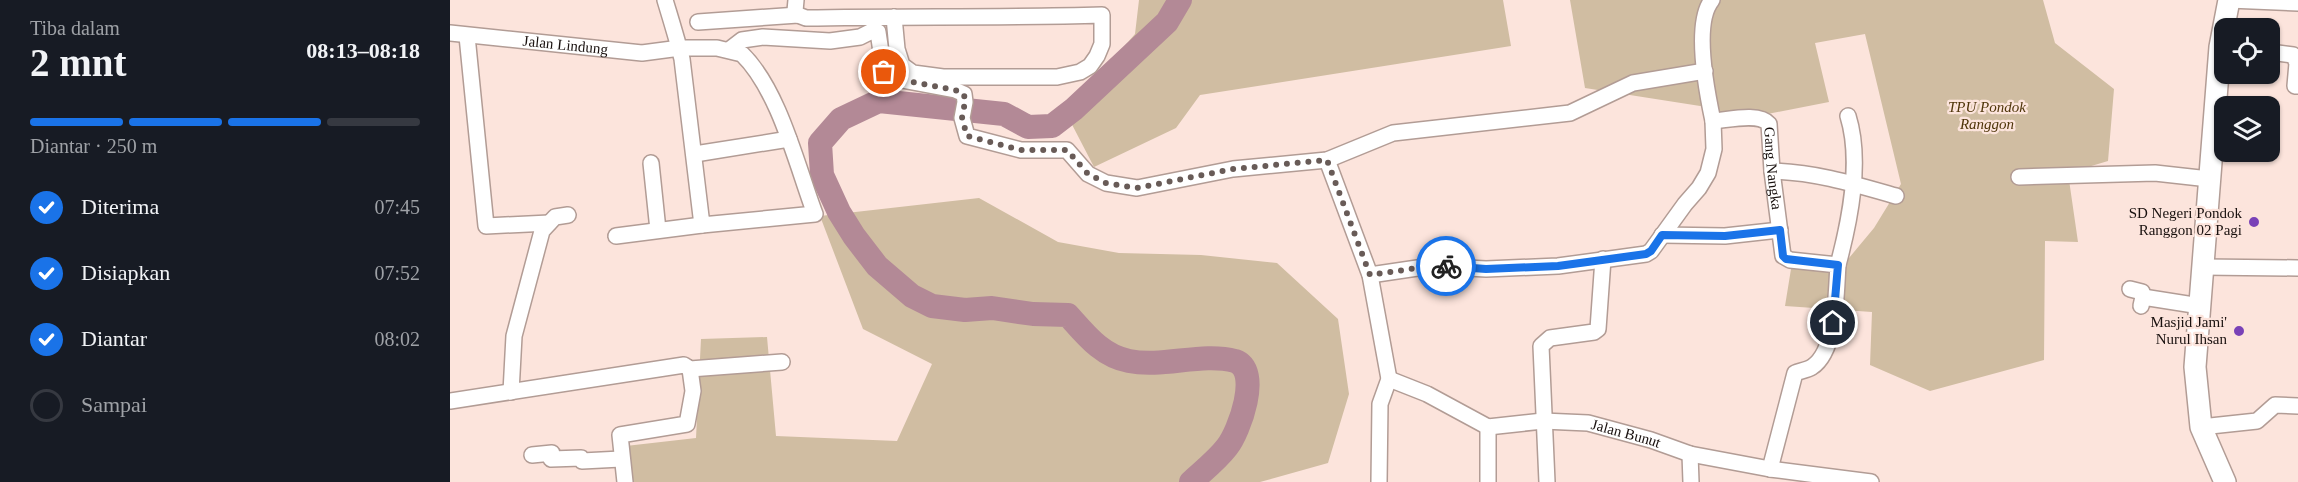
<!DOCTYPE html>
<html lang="id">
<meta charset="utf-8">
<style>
:root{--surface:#171b24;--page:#242831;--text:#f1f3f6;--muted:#9ea1a6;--line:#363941;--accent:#1a73e8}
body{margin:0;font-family:"Times New Roman",serif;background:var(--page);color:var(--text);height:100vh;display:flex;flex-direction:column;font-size:22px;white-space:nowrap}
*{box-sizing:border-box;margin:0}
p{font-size:20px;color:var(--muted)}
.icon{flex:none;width:33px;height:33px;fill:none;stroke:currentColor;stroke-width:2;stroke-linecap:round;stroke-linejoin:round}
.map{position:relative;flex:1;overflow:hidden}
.sheet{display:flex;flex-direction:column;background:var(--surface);width:450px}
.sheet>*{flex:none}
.fabs{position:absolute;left:1764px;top:18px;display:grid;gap:12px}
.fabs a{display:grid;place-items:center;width:66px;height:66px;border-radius:12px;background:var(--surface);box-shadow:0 2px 4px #0004;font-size:30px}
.pin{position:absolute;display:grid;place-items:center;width:51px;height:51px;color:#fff;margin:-26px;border:3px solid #fff;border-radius:50%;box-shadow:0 2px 6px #0007}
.courier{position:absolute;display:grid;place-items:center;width:60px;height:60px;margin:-30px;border:4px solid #1a73e8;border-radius:50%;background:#fff;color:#222;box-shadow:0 2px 8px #0007}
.summary em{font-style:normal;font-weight:600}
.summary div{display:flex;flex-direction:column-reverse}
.summary{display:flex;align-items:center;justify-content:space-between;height:102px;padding:0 30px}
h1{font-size:39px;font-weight:600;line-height:45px}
.bar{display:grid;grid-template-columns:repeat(4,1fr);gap:9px 6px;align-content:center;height:72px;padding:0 30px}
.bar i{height:8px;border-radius:4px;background:var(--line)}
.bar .selected{background:var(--accent)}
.bar p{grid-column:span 4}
ol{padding:0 30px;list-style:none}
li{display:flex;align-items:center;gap:18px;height:66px}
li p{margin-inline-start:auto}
li .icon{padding:6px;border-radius:50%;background:var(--accent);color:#fff;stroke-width:4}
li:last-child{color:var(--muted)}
li i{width:33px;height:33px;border:3px solid var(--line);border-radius:50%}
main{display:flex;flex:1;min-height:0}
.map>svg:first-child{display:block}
.green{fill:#d0bda2}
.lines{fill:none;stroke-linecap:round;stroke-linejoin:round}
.river{stroke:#b38996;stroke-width:24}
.street-casing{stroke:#b29c95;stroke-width:18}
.secondary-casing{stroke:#b29c95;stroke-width:24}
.street{stroke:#fff;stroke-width:15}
.secondary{stroke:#fff;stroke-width:21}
.done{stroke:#685b57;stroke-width:6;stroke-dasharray:0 10.8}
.route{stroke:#1a73e8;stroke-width:8}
.poi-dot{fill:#7941b7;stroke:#fce4dc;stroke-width:2}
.labels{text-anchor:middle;stroke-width:4.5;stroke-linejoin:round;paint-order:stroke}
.street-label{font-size:15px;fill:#19110f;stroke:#fce4dc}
.park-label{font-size:15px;font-style:italic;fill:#4f350a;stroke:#fce4dc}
.poi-label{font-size:15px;fill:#19110f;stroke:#fce4dc;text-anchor:end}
</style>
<main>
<section class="sheet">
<div class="summary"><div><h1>2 mnt</h1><p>Tiba dalam</p></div><em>08:13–08:18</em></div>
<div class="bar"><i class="selected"></i><i class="selected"></i><i class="selected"></i><i></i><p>Diantar · 250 m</p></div>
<ol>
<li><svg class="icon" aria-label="check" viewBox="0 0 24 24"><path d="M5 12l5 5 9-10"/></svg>Diterima<p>07:45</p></li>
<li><svg class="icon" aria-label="check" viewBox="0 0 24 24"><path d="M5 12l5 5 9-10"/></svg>Disiapkan<p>07:52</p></li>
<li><svg class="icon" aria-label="check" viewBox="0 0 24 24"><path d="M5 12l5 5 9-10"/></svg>Diantar<p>08:02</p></li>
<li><i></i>Sampai</li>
</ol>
</section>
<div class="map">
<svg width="1848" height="482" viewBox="0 0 1848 482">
<rect width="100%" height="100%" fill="#fce4dc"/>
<!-- green -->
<path class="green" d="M689 0H1053L1061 46 750 95 726 128 644 167 616 113 685 34Z
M1120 0H1593L1605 43 1664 89 1658 161 1618 173 1628 242 1595 241 1594 360 1480 391 1420 365 1422 312 1335 306 1341 269 1389 270 1424 228 1451 184 1415 34 1365 43 1379 102 1282 121 1263 108 1135 88Z
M529 198 608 242 669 253 751 255 827 263 888 319 899 394 878 463 810 482H173L167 447 246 438 251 339 317 337 326 436 447 441 482 364 413 329 370 216Z"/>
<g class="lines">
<!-- river -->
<path class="river" d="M730 0 717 22 624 109 602 126 578 127 554 114 429 101 391 119 370 143 372 175 389 212 404 236 427 266 462 296 482 306 515 310 542 308 583 314 618 315C636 335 652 356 679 361 713 368 752 352 785 361 812 370 789 432 777 447 767 460 753 471 741 482"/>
<!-- street casing -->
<g class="street-casing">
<g id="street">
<path d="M346 0 345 11 348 15"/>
<path id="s1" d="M1262 0C1243 23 1257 93 1263 121 1278 120 1309 112 1319 124L1322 171 1333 256 1340 260 1388 265C1386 291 1387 351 1362 367 1357 370 1350 371 1345 373L1320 469"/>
<path d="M1779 0 1848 3"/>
<path d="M248 22 348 15 356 18C454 16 553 18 652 15V44L647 56 640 66 630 72 607 77H493L463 73 452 65 447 49 444 17"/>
<path id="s2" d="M0 33 192 53 230 48H267L292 54C329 90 347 166 365 214L252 225 232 59C227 39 221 20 215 0"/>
<path d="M17 36 36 226 99 223"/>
<path d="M279 50 292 40 313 37 380 41 410 37 422 31 428 32 434 72 441 78 505 90 514 94 515 102 512 118 517 136 571 150H617L638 174 656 183 687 188 783 169 877 160 943 133 1120 113 1183 83 1255 71"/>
<path d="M1820 52 1843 55 1847 63 1845 86H1848"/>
<path d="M245 154 339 139"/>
<path d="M877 160 920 275 939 379 930 404 929 482"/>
<path d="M201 163 208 230"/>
<path d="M1322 171C1365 172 1404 184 1446 196"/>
<path d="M1569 177 1705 173 1759 179"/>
<path d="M1212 235 1275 236 1330 230"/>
<path d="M166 236 252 225"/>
<path d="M1388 265C1400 220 1412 161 1398 116"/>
<path d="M1753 267 1848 268"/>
<path d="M920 275 981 266 1036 269 1108 266 1196 254 1201 251 1235 204 1249 188 1258 173 1264 149 1263 121"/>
<path d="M1680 289 1692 292 1693 297"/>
<path d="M1691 306 1693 297 1750 306"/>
<path id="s3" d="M939 379 977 394 1038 427 1093 421 1138 423 1201 440 1240 454 1320 469 1421 482"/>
<path d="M61 392 64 336 92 231 105 217 118 215"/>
<path d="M0 401 234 365 240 369 332 362"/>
<path d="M1038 427V482"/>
<path d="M1751 427 1807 421 1825 405 1848 406"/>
<path d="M1240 454 1241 482"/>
<path d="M82 455 102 453 101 459 131 458 132 461 171 459"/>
<path d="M175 482 170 435 237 424 243 391 240 369"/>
<path d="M1097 482 1091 346 1100 338 1144 332 1148 329 1153 259"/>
</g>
</g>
<!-- secondary casing -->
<g class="secondary-casing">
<path id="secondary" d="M1775 482 1751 427 1745 367 1770 47 1779 0"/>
</g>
<!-- street -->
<use href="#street" class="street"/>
<!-- secondary -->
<use href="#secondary" class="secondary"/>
</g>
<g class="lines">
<!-- done -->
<path class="done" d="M434 72 441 78 505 90 514 94 515 102 512 118 517 136 571 150H617L638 174 656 183 687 188 783 169 877 160 920 275 981 266H996"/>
<!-- route -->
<path class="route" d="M996 266 1036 269 1108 266 1196 254 1201 251 1212 235 1275 236 1330 230 1333 256 1336 259 1388 265 1383 323"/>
</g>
<!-- markers -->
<g class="poi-dot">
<circle cx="1804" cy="222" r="6"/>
<circle cx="1789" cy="331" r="6"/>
</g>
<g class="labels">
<!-- street labels -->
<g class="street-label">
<text dy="5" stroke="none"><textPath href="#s2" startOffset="116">Jalan Lindung</textPath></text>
<text dy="5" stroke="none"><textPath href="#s1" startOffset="226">Gang Nangka</textPath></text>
<text dy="5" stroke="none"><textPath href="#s3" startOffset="250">Jalan Bunut</textPath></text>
</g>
<!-- park labels -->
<g class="park-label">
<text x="1537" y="112">TPU Pondok<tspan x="1537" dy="17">Ranggon</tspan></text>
</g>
<!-- poi labels -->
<g class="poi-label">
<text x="1792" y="218">SD Negeri Pondok<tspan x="1792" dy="17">Ranggon 02 Pagi</tspan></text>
<text x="1777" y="327">Masjid Jami'<tspan x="1777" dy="17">Nurul Ihsan</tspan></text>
</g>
</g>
</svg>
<div class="fabs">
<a><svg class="icon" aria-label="locate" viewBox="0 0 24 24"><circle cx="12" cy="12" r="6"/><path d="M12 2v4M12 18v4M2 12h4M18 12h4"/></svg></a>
<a><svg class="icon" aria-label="layers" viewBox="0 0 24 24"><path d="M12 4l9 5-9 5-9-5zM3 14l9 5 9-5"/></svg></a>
</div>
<div class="pin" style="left:434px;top:72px;background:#ea580c"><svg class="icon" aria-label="bag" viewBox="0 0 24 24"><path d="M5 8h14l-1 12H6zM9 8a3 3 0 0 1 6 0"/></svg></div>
<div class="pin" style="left:1383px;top:323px;background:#1f2937"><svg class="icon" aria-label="home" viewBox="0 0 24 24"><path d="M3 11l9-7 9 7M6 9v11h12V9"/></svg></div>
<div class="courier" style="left:996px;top:266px"><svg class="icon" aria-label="bike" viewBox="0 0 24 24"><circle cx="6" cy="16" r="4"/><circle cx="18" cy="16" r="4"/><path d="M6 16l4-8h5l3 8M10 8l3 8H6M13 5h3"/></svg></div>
</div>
</main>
